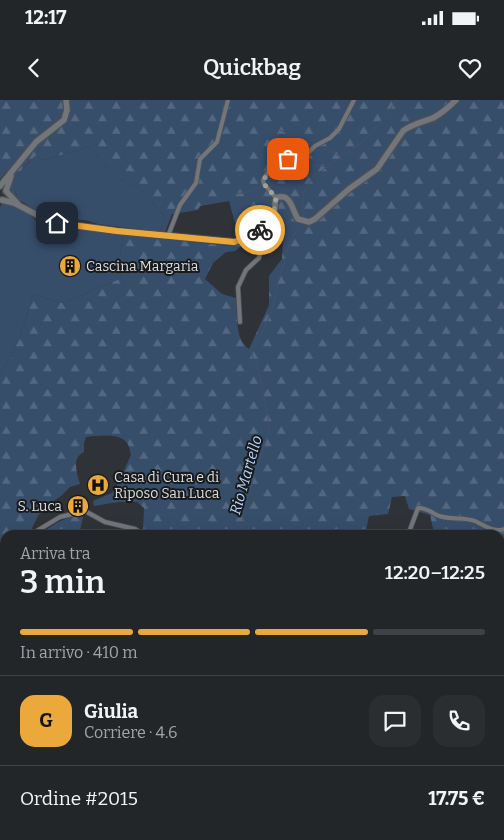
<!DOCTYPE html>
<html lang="it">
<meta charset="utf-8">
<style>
:root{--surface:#232629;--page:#2b2e31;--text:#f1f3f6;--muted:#a3a5a8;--line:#404346;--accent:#eca93b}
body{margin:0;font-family:Bitter,serif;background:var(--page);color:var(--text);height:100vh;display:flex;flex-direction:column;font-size:19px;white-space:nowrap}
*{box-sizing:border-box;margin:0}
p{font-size:16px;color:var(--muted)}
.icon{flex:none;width:28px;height:28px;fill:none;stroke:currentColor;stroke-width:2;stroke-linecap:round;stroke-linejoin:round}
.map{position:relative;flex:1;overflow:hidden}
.details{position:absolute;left:0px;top:430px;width:505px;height:310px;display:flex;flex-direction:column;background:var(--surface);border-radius:15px 15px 0 0;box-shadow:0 5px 20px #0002,0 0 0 1px var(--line)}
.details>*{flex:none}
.pin{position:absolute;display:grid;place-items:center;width:42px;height:42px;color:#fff;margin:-21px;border-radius:10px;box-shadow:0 2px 8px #0006}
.courier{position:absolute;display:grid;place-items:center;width:50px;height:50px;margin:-25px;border:4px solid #eca93b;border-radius:50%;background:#fff;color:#222;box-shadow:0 1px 6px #0007}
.summary em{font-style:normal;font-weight:600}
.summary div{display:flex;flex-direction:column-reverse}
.summary{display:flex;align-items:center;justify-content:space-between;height:85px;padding:0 20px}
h1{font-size:32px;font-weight:600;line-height:38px}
.bar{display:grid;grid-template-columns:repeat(4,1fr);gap:8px 5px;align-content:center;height:60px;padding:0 20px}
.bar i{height:6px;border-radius:4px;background:var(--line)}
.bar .on{background:var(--accent)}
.bar p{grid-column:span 4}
.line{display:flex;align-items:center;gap:12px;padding:0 20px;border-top:1px solid var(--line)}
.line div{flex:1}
.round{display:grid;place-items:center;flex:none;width:52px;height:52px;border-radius:15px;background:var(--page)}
.status{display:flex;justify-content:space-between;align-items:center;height:35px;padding:0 25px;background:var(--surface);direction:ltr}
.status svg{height:14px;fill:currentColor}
header{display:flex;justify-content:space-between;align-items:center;height:65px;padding:0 20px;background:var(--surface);font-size:22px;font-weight:600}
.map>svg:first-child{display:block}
.grass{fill:#374e6b}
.forest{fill:url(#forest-firs)}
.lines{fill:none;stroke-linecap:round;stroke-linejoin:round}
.stream{stroke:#425167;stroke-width:1}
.street-casing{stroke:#4e5154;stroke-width:5.5}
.secondary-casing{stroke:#4e5154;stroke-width:8}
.street{stroke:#72767b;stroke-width:4}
.secondary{stroke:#72767b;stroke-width:5.5}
.done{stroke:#9fa1a5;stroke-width:5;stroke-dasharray:0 9}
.route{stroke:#eca93b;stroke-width:6}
.labels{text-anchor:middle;stroke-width:4;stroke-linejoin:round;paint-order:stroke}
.poi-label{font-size:14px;fill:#dbdde0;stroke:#181a1c;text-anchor:start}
.water-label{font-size:15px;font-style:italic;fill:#b3d4fe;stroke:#181a1c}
</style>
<div class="status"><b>12:17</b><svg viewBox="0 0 49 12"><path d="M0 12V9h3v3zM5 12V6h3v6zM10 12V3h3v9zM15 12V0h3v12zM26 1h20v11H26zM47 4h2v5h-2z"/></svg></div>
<header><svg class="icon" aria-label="back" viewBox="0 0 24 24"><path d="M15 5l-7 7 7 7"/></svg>Quickbag<svg class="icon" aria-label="heart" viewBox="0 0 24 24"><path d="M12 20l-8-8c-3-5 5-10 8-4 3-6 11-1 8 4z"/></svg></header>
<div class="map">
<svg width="504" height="740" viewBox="0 0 504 740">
<defs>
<pattern id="forest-firs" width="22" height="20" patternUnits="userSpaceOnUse" patternTransform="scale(1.25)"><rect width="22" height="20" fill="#374e6b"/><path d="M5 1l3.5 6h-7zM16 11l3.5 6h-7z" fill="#536780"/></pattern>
</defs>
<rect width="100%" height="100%" fill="#2f3237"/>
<!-- grass -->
<path class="grass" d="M89 47 116 77 139 88 166 117 160 132 98 124 85 120 54 119 35 110 18 99 14 88 15 80 20 72 35 56 44 60Z
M2 104 13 105 33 117 36 121 56 126 123 135 120 157 122 178 63 203 33 194C25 222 18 249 0 273V107Z"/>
<!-- forest -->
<path class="forest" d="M0 0H504V447L500 455V435H433L434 433 430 415 409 409 405 396 392 397 388 414 369 416 365 435H146L143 430 144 408 137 402H118L94 406 93 401 112 393 116 388 131 355C130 351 129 345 127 343 119 332 97 336 86 337L84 343V352C71 358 77 373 80 384L70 387 61 396 43 408 44 411 39 414 29 434 5 435V447L0 449V273C18 249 25 222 33 194L63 203 122 178 120 157 123 135 231 146 247 142 235 151 226 152 213 163 205 179 222 194 236 198C238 214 234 239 249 249L269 205V176L282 159 284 124 271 116C263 127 252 133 239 138L229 101 200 106 198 110 172 114 165 132H160L166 117 139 88 116 77 89 47 44 60 35 56C22 70 8 79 18 99L16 100C3 82 15 72 27 58L6 72 0 79Z
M84 413 79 435H40C54 423 66 417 84 413Z
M5 453V735H500V619L504 622V740H0V456Z
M500 468 504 480V536L500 539Z"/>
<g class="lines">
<!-- stream -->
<path class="stream" d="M280 30 313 45
M320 47 340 56
M266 83C282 68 305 61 327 67
M235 94 247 92 262 86
M303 117V97L307 86 314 76 365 40 397 0
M241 435 245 405 269 331 268 316 258 268 250 251 263 231 273 207 278 182 291 140 301 123
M500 694H504
M500 725 504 722
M326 740 339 735"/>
<!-- street casing -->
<g class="street-casing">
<path id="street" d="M276 98 264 84 263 80 268 72 288 59 307 54 315 46 330 38 339 29 354 0
M168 136 180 105 196 83 200 59 217 42 228 0
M240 222 238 187 246 170 259 158 260 154 258 143 261 130
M30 435 60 417 85 411 105 422 135 429 144 435
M408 435 418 408C426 407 432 413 439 416 451 420 464 417 475 421 484 425 494 433 504 429
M0 454 5 451
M500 540 504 542
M502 619 504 603
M473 737 490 740
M123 740 124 735"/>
</g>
<!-- secondary casing -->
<g class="secondary-casing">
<path id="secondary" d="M0 86 36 42 64 20 67 10 66 0
M6 91 11 76
M7 92 18 104
M2 100 14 103 45 119 57 123 117 131 234 142C247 138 265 131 273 118 276 112 274 104 276 98 291 92 292 110 298 119L309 122 315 119 349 89 377 69 403 31C412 24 423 22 433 18 442 13 449 7 456 0
M0 718 5 720
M30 735 33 740"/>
</g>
<!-- street -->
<use href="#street" class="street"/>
<!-- secondary -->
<use href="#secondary" class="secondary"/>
</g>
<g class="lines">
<!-- done -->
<path class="done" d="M260 130 273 118 276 98 264 84C264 70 278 65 288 59"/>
<!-- route -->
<path class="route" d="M57 123 117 131 234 142 247 138 260 130"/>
</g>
<!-- icons -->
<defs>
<g id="building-disc" transform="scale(1.125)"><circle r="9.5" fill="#eca93b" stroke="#181a1c"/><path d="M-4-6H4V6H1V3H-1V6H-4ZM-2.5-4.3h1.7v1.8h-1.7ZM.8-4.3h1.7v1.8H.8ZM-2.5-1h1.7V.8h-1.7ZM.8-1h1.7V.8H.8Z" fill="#111"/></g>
<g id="hospital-disc" transform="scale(1.125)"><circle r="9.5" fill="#eca93b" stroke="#181a1c"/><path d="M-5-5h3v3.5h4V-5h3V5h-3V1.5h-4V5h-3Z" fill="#111"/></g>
</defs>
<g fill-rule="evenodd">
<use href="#building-disc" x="70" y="166"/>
<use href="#hospital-disc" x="98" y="385"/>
<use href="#building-disc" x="78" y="406"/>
</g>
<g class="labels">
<!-- poi labels -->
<g class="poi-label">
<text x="86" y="171">Cascina Margaria</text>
<text x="114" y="382">Casa di Cura e di<tspan x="114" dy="16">Riposo San Luca</tspan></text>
<text x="62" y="411" text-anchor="end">S. Luca</text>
</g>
<!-- water labels -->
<g class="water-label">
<text transform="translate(246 375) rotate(-74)" y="5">Rio Martello</text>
</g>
</g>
</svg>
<div class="pin" style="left:288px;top:59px;background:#ea580c"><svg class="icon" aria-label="bag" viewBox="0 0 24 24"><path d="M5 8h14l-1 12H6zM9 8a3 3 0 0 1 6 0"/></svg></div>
<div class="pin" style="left:57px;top:123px;background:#1f2937"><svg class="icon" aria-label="home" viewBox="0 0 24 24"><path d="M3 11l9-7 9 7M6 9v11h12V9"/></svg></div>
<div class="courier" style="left:260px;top:130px"><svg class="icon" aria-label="bike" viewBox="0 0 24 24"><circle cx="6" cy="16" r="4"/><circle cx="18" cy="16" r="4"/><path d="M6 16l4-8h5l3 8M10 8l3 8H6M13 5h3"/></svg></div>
<section class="details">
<div class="summary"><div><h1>3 min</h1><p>Arriva tra</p></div><em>12:20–12:25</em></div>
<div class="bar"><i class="on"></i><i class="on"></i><i class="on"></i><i></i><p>In arrivo · 410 m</p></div>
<div class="line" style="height:90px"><b class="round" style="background:var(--accent);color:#111">G</b><div><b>Giulia</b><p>Corriere · 4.6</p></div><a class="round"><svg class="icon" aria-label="chat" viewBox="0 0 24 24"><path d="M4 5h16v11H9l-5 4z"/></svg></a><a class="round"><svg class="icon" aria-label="phone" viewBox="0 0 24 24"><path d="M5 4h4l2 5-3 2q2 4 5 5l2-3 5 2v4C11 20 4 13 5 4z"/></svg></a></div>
<div class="line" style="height:65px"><div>Ordine #2015</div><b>17.75 €</b></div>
</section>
</div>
